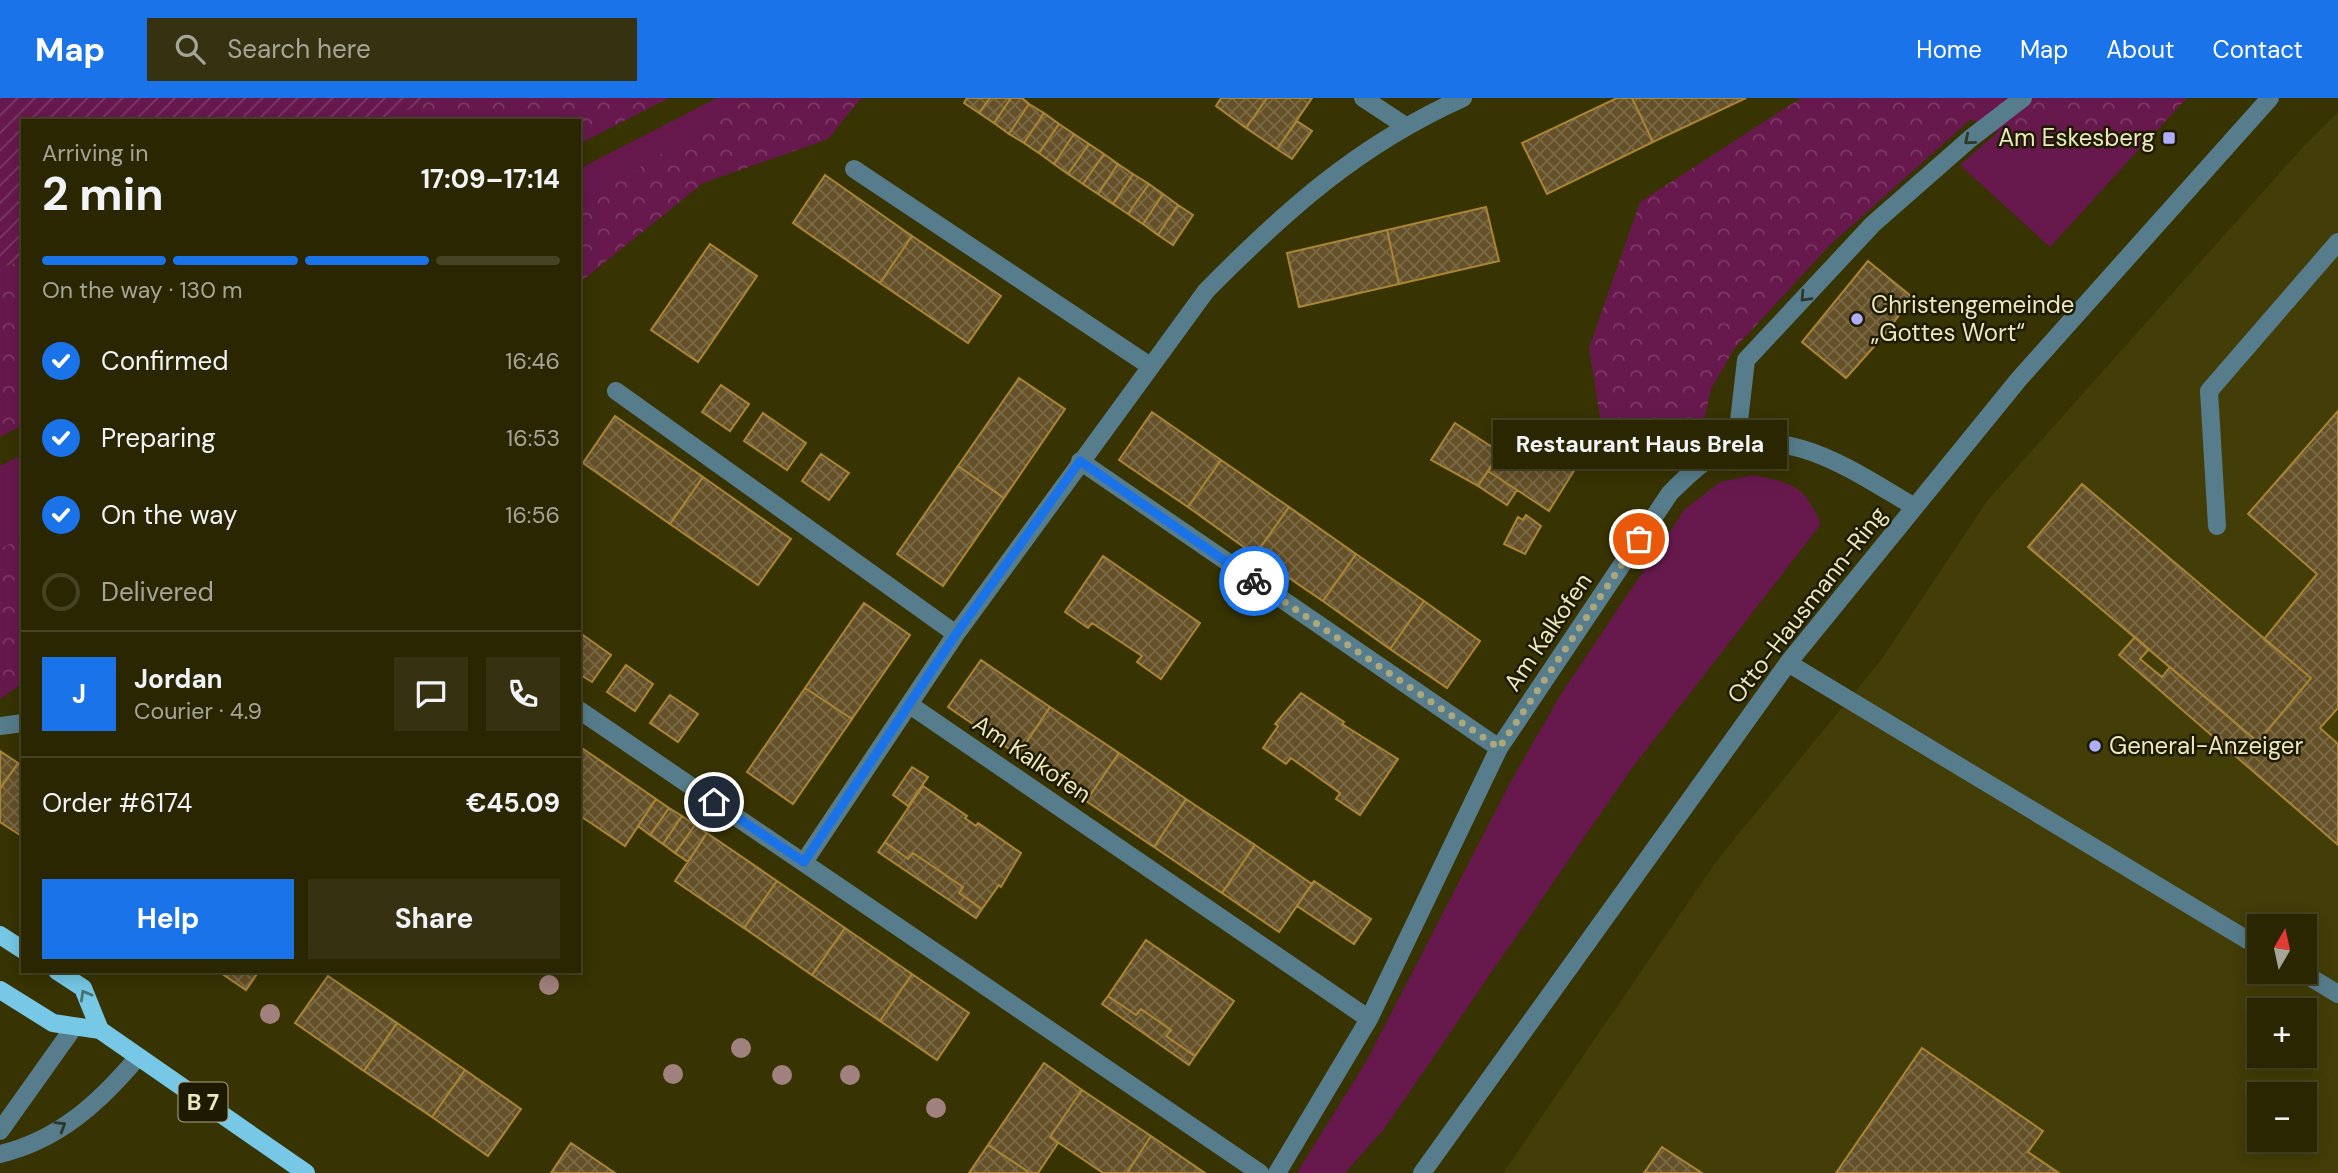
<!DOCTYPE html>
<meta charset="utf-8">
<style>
:root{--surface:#2a2602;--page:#363211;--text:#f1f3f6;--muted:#a5a599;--line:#464324;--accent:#1a73e8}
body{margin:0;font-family:"DM Sans",sans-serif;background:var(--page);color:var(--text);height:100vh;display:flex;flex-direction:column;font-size:26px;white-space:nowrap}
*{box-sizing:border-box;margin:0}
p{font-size:23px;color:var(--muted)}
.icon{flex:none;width:38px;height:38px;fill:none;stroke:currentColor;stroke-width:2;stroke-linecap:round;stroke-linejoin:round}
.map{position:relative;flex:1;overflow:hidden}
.panel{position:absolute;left:21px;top:21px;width:560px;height:854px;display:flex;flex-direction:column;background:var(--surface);border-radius:0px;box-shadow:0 4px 18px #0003,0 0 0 2px var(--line)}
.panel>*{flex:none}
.needle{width:46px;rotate:9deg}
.fabs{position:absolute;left:2247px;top:816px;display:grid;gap:14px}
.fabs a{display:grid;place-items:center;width:70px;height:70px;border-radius:0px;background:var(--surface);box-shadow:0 4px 18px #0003,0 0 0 2px var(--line);font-size:35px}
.pin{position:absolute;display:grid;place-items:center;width:60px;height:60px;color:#fff;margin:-30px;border:4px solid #fff;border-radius:50%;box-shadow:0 2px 7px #0007}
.courier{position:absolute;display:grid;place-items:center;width:70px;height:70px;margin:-35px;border:5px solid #1a73e8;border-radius:50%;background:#fff;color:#222;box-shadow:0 2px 9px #0007}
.bubble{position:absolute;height:49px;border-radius:0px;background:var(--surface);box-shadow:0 4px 18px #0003,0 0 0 2px var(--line);font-size:23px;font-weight:700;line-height:49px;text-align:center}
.headline em{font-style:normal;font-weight:700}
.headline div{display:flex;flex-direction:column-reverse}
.headline{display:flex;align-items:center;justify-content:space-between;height:119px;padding:0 21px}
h1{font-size:46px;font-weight:700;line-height:52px}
.bar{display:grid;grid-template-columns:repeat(4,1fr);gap:10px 7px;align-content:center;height:84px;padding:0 21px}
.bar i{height:9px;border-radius:5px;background:var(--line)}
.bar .selected{background:var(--accent)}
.bar p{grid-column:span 4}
.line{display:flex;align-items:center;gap:18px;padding:0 21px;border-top:2px solid var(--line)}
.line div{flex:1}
.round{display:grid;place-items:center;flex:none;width:74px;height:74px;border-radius:0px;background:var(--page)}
ol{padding:0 21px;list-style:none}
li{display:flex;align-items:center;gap:21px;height:77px}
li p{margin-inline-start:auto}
li .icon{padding:7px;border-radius:50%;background:var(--accent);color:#fff;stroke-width:4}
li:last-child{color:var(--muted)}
li i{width:38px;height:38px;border:4px solid var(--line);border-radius:50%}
.primary-button{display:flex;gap:14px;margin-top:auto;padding:14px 21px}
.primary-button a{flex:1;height:80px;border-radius:0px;background:var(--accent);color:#fff;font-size:28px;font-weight:700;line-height:80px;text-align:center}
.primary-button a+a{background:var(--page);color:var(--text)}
header{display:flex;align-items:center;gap:42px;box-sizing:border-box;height:98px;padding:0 35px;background:var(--accent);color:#fff}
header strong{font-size:33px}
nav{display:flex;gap:38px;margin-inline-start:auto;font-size:24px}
.search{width:490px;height:63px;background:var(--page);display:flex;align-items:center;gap:18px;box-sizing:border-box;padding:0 24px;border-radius:0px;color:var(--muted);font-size:26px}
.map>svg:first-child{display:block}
.built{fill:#433d07;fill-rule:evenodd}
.green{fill:#67194e}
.forest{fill:url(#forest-crowns)}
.garden{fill:url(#garden-furrows)}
.building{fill:url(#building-cross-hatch);stroke:#ab8536;stroke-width:2}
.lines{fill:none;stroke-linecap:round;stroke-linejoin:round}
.minor{stroke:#577d8c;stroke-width:18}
.major{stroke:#76c8e6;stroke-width:18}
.tree{fill:#a1817d}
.oneway{stroke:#2e382b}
.oneway2{stroke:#4a7174}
.done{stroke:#aca87d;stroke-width:7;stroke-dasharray:0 12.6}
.route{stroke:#1a73e8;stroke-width:9}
.poi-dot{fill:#aeaefb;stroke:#1d1a01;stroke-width:2.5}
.labels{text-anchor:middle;stroke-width:5;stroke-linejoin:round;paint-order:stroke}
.shield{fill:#1d1a01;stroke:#adaa86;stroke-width:2}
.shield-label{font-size:23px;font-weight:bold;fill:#ebe7bf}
.poi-label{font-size:24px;fill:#ebe7bf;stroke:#1d1a01;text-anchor:start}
.street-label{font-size:24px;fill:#ebe7bf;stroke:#1d1a01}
</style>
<header>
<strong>Map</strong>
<div class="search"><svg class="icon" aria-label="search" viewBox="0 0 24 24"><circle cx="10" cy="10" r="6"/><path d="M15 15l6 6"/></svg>Search here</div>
<nav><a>Home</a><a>Map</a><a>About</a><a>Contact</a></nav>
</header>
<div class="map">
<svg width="2338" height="1075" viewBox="0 0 2338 1075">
<defs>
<pattern id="forest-crowns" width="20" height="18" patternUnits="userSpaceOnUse" patternTransform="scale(1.75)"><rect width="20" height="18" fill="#67194e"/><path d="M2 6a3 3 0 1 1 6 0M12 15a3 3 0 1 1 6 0" fill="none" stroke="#7d3a66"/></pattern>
<pattern id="garden-furrows" width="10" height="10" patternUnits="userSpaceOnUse" patternTransform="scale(1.75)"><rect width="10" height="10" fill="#67194e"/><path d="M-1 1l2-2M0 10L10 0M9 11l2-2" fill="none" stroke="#7d3a66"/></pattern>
<pattern id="building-cross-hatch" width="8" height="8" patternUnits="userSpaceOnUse" patternTransform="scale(1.75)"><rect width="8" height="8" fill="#655129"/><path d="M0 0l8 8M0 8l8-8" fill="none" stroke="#7b6a46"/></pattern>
</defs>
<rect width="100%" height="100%" fill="#383303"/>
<!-- built -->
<path class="built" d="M2338 14V1075H1503L1718 761 1881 562 1987 403 2302 50ZM2259 828H2305V873H2259ZM2259 912H2305V957H2259ZM2259 996H2305V1041H2259Z"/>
<!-- green -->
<path class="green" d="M717 0H749L579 108V71Z
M2062 18 2142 48 2050 149 1960 67 1998 34Z
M23 356V438L0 451V368Z
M1754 377C1794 386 1804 387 1821 426L1629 674 1384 1031 1345 1075H1297L1367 962 1510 685 1561 596 1685 411 1720 384Z"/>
<!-- forest -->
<path class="forest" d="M434 0H669L579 46V23H383Z
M749 0H861L828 41 703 85 579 185V108Z
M1801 0H2187L2142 48 2062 18 1998 34 1971 21 1830 147 1734 251 1711 291 1703 327 1605 351 1589 250 1640 104Z
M23 162V327L0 339V170Z
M23 438V585L0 601V451Z"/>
<!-- garden -->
<path class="garden" d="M0 0H434L383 23H23V162L0 170Z"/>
<!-- building -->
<path class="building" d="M967 0H990L979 15 964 5Z
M990 0H1011L994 25 979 15Z
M1011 0H1022L1029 6 1009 36 994 25Z
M1221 0H1267L1246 30 1216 8Z
M1267 0H1312L1277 51 1246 30Z
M1617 0H1632L1653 44 1547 96 1522 45Z
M1632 0H1746L1653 44Z
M1029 6 1044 15 1024 45 1009 36Z
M1044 15 1059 26 1039 55 1024 45Z
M1297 23 1312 33 1292 61 1277 51Z
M1059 26 1074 36 1054 66 1039 55Z
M1074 36 1089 46 1068 76 1054 66Z
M1089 46 1104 56 1083 86 1068 76Z
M1104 56 1118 66 1098 96 1083 86Z
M1118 66 1133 76 1113 106 1098 96Z
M1133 76 1149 86 1128 116 1113 106Z
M825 77 912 138 880 185 793 125Z
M1149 86 1163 96 1143 126 1128 116Z
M1163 96 1178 107 1158 137 1143 126Z
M1178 107 1193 117 1173 147 1158 137Z
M1486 109 1499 163 1399 186 1387 132Z
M1387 132 1399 186 1299 209 1287 155Z
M912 138 1001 198 968 245 880 185Z
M710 146 757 178 698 264 651 232Z
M1868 163 1912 199 1886 235 1846 280 1802 244Z
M1019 280 1065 311 1004 400 958 368Z
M721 287 749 306 730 333 702 314Z
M2338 313V610L2320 630 2338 646V747L2119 557 2135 539 2149 551 2140 561 2162 579 2170 569 2258 644 2311 580 2264 541 2317 476 2248 416Z
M1152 314 1221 362 1188 409 1119 362Z
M763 315 806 345 787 372 744 343Z
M615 318 703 379 670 426 583 365Z
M1519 323 1580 363 1549 413 1488 373Z
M1455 325 1500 354 1478 388 1431 362Z
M821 356 849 375 829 402 802 383Z
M1221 362 1289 409 1255 457 1188 409Z
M958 368 1004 400 943 488 897 456Z
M1488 373 1517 392 1507 407 1478 388Z
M703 379 791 441 758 487 670 426Z
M2082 386 2311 580 2258 644 2028 449Z
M1289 409 1356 456 1323 503 1255 457Z
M1526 417 1541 428 1525 456 1504 446 1518 419 1523 422Z
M1356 456 1424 503 1390 551 1323 503Z
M1103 458 1200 525 1161 581 1137 564 1142 558 1092 525 1088 530 1065 514Z
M1424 503 1480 543 1447 590 1390 551Z
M864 505 910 537 852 621 805 590Z
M583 537 611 557 592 584 579 576V543Z
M981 562 1050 609 1018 657 948 609Z
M626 567 653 586 635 613 607 594Z
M805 590 852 621 793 706 747 674Z
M1301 595 1344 624 1342 626 1398 661 1360 717 1336 701 1340 695 1291 660 1286 666 1263 650 1278 628 1275 626Z
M670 597 698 616 678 644 650 625Z
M1050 609 1119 655 1086 703 1018 657Z
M579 648 656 701 625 748 579 717Z
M0 653 18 665 0 691Z
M1119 655 1186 701 1154 749 1086 703Z
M18 665 23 668V739L0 724V691Z
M912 669 928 679 908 708 893 697Z
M923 688 967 718 965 720 976 728 978 725 1021 755 1001 789 999 787 982 811 959 795 963 789 913 755 908 761 885 744Z
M656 701 669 710 650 737 638 728Z
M1186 701 1255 747 1222 795 1154 749Z
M669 710 682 718 663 746 650 737Z
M682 718 695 727 675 755 663 746Z
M695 727 707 735 688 764 675 755Z
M707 735 777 783 744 830 675 783Z
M885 744 908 761 913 755 963 789 959 795 982 811 976 820 878 754Z
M1255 747 1312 786 1279 834 1222 795Z
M777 783 845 830 812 877 744 830Z
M1314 783 1371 821 1354 846 1297 808Z
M845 830 912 876 880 923 812 877Z
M1146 842 1234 903 1195 958 1166 938 1171 932 1141 911 1136 917 1108 898Z
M218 873H259L246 892Z
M912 876 969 915 937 962 880 923Z
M328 878 397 925 364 973 295 925Z
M1108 898 1136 917 1141 911 1171 932 1166 938 1195 958 1189 967 1102 906Z
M397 925 465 972 432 1019 364 973Z
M1922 950 2043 1033 2028 1054 2059 1075H1836Z
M1044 965 1082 992 1050 1039 1058 1045 1038 1075H1030L988 1047Z
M465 972 521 1011 488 1058 432 1019Z
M1082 992 1151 1038 1127 1075H1103L1050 1039Z
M1151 1038 1205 1075H1127Z
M571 1045 615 1075H551Z
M988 1047 1030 1075H969Z
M1662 1049 1702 1075H1644Z"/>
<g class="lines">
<!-- minor -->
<path class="minor" d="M1363 0 1404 27
M854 71 1150 268
M616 293 956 536
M1736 349 1746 262 1873 126 1971 40 2023 0
M1080 363 1499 650
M2217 428 2209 293 2338 144
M1788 565 2259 849
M910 607 1369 921
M579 612 1260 1075
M0 628 23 625
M804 764 956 536 1206 193C1285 113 1358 47 1463 0
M2300 873 2338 896
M0 1033 74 929
M0 1056C59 1042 100 1004 138 959
M1277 1075 1369 921 1499 650 1670 395C1681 384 1693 372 1706 363 1777 315 1854 374 1915 409
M1422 1075 1788 565 2019 281 2270 0"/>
<!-- major -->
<path class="major" d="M0 837 23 852
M57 873 83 890 100 932
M0 892 53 925 100 932 306 1075"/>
</g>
<!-- trees -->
<g class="tree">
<circle cx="549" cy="887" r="10"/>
<circle cx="270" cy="916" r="10"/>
<circle cx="741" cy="950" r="10"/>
<circle cx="673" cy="976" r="10"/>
<circle cx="782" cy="977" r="10"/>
<circle cx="850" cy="977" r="10"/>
<circle cx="936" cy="1010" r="10"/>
</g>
<!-- one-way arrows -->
<defs><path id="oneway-chevron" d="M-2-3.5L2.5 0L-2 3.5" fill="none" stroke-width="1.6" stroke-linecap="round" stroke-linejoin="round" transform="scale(1.75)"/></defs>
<g class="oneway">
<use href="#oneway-chevron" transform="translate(1969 42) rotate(140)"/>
<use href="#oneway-chevron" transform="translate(1805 199) rotate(133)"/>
<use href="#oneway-chevron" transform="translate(61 1028) rotate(-31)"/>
</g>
<use class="oneway2" href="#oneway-chevron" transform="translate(85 897) rotate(-119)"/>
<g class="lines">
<!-- done -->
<path class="done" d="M1254 483 1499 650 1639 441"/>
<!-- route -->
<path class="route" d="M714 704 804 764 956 536 1080 363 1254 483"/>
</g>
<!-- markers -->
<g class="poi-dot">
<rect x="2162" y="33" width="14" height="14" rx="3.5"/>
<circle cx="1857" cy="221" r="7"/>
<circle cx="2095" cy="648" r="7"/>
</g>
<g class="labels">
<!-- shield labels -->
<rect class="shield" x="178.5" y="984.5" width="49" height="39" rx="5"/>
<g class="shield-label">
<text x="203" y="1012">B 7</text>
</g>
<!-- poi labels -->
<g class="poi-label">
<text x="2155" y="48" text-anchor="end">Am Eskesberg</text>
<text x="1871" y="215">Christengemeinde<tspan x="1871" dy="28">„Gottes Wort“</tspan></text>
<text x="2109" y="656">General-Anzeiger</text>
</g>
<!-- street labels -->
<g class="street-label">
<text transform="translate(1807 507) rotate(-52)" y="8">Otto-Hausmann-Ring</text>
<text transform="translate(1548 534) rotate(-56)" y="8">Am Kalkofen</text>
<text transform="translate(1032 661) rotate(34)" y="8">Am Kalkofen</text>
</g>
</g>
</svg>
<div class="fabs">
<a><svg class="needle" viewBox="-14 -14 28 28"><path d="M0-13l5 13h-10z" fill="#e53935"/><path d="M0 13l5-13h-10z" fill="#a5a599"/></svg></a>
<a>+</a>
<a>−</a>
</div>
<div class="pin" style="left:1639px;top:441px;background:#ea580c"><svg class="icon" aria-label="bag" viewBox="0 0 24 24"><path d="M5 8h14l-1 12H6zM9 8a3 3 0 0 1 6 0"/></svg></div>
<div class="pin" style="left:714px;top:704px;background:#1f2937"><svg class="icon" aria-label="home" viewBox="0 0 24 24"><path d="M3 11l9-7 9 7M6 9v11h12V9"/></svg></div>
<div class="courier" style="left:1254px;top:483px"><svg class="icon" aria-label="bike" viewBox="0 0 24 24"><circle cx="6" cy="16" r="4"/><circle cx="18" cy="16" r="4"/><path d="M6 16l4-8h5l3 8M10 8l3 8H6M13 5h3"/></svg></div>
<div class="bubble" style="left:1493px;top:322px;width:294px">Restaurant Haus Brela</div>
<section class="panel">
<div class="headline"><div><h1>2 min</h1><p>Arriving in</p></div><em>17:09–17:14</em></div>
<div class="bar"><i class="selected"></i><i class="selected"></i><i class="selected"></i><i></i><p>On the way · 130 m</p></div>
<ol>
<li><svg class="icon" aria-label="check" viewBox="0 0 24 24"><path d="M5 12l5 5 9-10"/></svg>Confirmed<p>16:46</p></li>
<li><svg class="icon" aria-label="check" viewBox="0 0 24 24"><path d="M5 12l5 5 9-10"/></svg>Preparing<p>16:53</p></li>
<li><svg class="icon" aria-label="check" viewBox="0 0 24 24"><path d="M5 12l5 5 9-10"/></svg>On the way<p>16:56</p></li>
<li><i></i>Delivered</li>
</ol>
<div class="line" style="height:126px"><b class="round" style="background:var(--accent);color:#fff">J</b><div><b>Jordan</b><p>Courier · 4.9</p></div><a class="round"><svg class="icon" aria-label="chat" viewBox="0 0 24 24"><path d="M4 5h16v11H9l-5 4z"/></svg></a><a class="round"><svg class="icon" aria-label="phone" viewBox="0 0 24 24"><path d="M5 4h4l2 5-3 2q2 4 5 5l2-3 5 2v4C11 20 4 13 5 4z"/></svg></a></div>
<div class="line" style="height:91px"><div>Order #6174</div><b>€45.09</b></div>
<div class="primary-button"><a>Help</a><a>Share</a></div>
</section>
</div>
